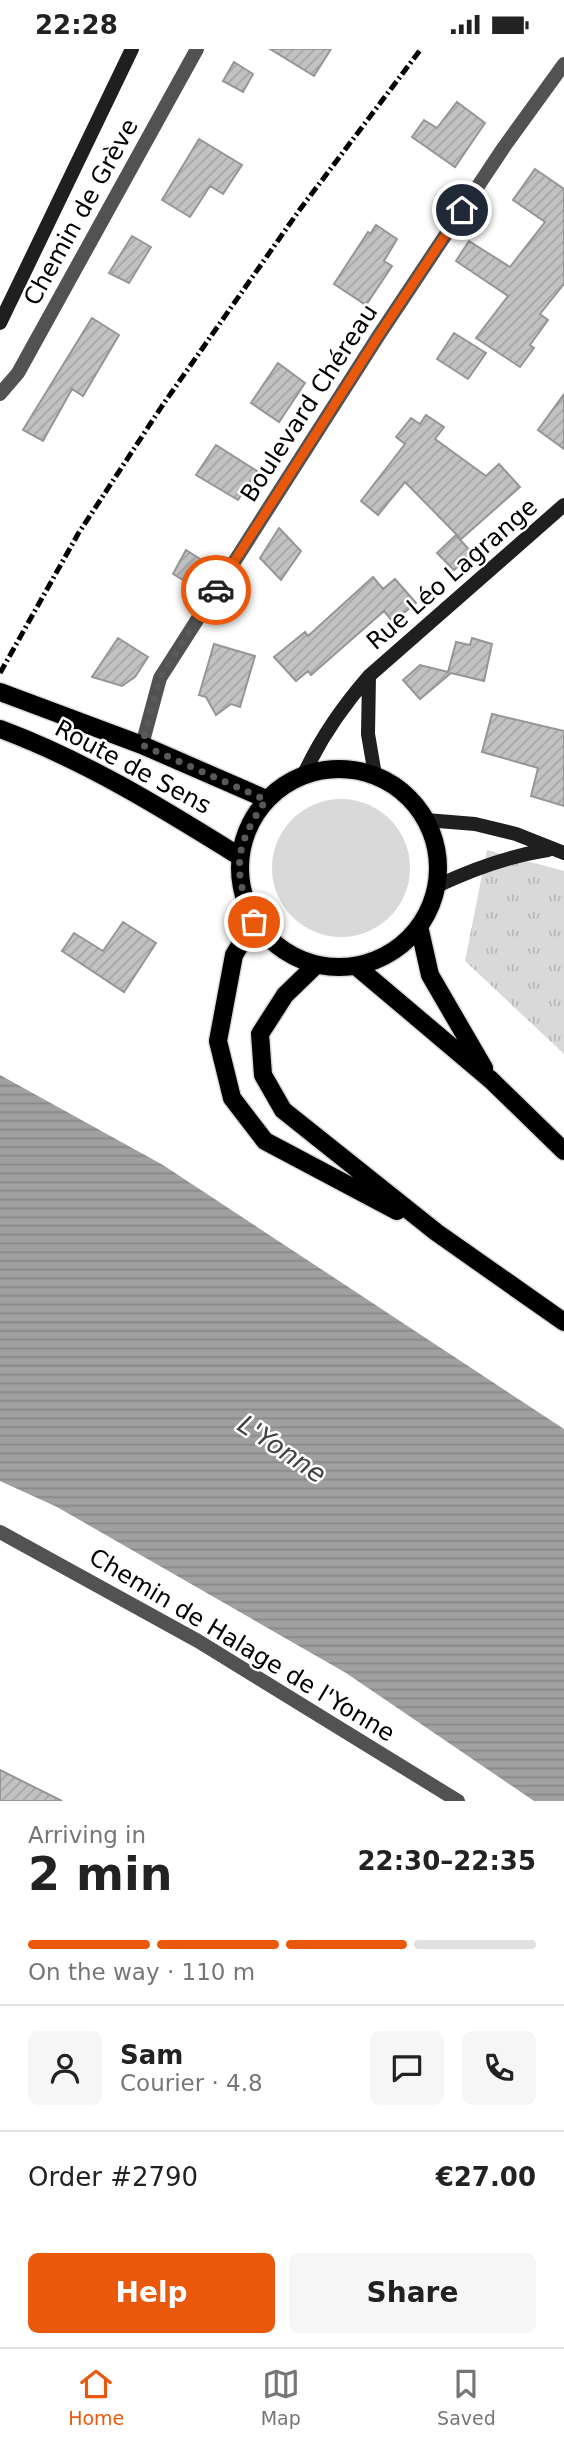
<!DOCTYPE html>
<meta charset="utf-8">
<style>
:root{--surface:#fff;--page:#f6f6f6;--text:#222;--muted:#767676;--line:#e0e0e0;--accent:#ea580c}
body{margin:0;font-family:"DejaVu Sans",sans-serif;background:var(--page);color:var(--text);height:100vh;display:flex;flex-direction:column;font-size:26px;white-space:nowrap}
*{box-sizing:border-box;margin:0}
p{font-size:23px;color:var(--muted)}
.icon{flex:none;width:38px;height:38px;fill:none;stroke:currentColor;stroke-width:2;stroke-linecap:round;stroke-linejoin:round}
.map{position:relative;height:1752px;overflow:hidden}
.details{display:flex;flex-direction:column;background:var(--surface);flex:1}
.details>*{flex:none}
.pin{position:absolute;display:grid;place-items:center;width:60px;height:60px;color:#fff;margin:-30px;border:4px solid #fff;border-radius:50%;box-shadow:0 2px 7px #0007}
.courier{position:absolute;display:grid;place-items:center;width:70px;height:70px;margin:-35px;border:5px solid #ea580c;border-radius:50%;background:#fff;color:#222;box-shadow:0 2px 9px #0007}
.head em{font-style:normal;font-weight:600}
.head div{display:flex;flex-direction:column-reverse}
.head{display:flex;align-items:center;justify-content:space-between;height:119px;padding:0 28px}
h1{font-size:46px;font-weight:600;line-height:52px}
.bar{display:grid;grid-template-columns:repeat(4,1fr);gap:10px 7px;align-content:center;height:84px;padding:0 28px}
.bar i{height:9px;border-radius:5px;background:var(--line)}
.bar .on{background:var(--accent)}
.bar p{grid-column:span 4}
.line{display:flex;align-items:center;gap:18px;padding:0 28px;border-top:2px solid var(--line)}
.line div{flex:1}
.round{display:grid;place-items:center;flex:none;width:74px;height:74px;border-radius:10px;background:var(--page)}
.primary-button{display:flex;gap:14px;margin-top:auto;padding:14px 28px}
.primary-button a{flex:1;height:80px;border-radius:10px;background:var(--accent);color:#fff;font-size:28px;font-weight:600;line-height:80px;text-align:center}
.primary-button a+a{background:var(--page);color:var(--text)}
.status{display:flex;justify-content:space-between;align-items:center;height:49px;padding:0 35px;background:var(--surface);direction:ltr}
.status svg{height:19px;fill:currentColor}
.tabs{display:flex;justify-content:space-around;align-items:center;height:98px;border-top:2px solid var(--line);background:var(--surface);font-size:19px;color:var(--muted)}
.tabs a{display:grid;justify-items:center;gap:4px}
.tabs .on{color:var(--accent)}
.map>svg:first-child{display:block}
.green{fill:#d9d9d9}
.park{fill:url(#park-tufts)}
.water{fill:url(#water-rules)}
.building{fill:url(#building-hatch);stroke:#969696;stroke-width:2}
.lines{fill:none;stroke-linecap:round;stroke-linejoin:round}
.primary-casing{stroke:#dbdbdb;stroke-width:21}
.street{stroke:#525252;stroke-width:14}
.secondary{stroke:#1f1f1f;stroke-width:14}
.primary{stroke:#000;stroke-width:18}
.rail{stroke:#000;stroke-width:5;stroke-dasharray:10 3.5 2 3.5;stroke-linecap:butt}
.done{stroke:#595959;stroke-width:7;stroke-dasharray:0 12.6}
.route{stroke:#ea580c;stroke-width:9}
.labels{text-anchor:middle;stroke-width:5;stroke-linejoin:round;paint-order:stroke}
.street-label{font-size:24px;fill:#000;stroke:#fff}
.water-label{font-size:26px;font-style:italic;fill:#414141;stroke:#fff}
</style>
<div class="status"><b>22:28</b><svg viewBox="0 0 49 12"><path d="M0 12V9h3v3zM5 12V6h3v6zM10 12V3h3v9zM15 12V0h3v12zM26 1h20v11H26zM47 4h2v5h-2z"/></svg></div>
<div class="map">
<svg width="564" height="1752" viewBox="0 0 564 1752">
<defs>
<pattern id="park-tufts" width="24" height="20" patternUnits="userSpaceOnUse" patternTransform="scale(1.75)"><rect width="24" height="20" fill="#d9d9d9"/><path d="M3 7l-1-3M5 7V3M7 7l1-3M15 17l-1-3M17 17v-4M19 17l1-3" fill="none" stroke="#b8b8b8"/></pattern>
<pattern id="water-rules" width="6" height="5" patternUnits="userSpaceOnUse" patternTransform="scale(1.75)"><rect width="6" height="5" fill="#a0a0a0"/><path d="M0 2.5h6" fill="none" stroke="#888"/></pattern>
<pattern id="building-hatch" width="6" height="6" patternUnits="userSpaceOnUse" patternTransform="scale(1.75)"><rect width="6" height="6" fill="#c2c2c2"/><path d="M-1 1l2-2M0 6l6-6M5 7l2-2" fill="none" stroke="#a5a5a5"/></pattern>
</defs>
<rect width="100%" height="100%" fill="#fff"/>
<!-- green -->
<path class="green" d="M272 819a69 69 0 1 1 138 0a69 69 0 1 1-138 0Z"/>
<!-- park -->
<path class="park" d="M487 801 564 822V1005L465 912Z"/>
<!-- water -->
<path class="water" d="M0 1026 163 1116 564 1380V1752H534L346 1624 57 1458 0 1432Z"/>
<!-- building -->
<path class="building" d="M270 0H331L314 27Z
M234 13 253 25 243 43 223 32Z
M457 53 485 74 455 118 412 88 424 71 437 79Z
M199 90 242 116 223 145 210 137 190 168 162 151Z
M535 120 564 140V235L540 265 548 271 530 296 534 299 520 318 476 289 508 247 456 212 469 192 510 218 545 173 513 151Z
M376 176 397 190 384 212 392 217 366 256 334 235 368 183 370 185Z
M132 187 151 198 129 234 109 224Z
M92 269 119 286 83 347 72 340 43 392 23 381Z
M454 284 486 304 468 330 437 310Z
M278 314 305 334 279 373 251 354Z
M564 345V400L538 381Z
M426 366 444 378 435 390 486 427 499 415 520 438 461 490 405 433 378 466 361 452 405 395 396 388 411 369 420 375Z
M216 396 257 422 238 451 196 426Z
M279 479 301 502 281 531 260 509Z
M456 486 472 504 454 521 437 504Z
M186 501 208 515 193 537 173 525Z
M373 528 383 540 395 530 416 554 393 573 384 562 311 626 308 622 296 632 274 608 305 583 308 587Z
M118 589 148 608 135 628 122 637 92 628Z
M472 589 492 595 484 632 451 624 420 650 403 631 420 616 448 623 456 593 470 596Z
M214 595 255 607 240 658 231 655 216 666 206 648 199 646Z
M492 665 564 682V757L531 747 538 719 482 703Z
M123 873 156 894 124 943 62 902 74 884 103 902Z
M0 1721 62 1752H0Z"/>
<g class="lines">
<!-- primary casing -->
<g class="primary-casing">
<path id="primary" d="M0 643 142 696 266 750
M0 680C86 712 162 759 239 807
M240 819a99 99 0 1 1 198 0a99 99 0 1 1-198 0Z
M254 873 234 906 218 992 232 1049 265 1092 397 1162
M419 877 430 926 484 1019
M316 916 285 946 260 985 263 1026 283 1061 436 1183 564 1273
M356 917 491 1031 564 1102"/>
</g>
<!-- street -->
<path class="street" d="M0 345 18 324 197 0
M142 696 160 629 379 286 504 98 564 15
M0 1483 198 1592 458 1752"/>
<!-- secondary -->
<path class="secondary" d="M0 274 132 0
M369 627 368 685 375 726
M304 725C321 688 342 658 369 627L564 456
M426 771 475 775 516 785 564 804
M437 837C473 820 508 807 548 801"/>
<!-- primary -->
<use href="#primary" class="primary"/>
<!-- rail -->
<path class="rail" d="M0 624 78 485 162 357 298 163 421 0"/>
</g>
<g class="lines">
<!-- done -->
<path class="done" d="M216 541 160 629 142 696 266 751C234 798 232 821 254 873"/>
<!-- route -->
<path class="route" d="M216 541 379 286 462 161"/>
</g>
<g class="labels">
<!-- street labels -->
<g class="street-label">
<text transform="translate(81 163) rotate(-61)" y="8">Chemin de Grève</text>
<text transform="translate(309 354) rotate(-57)" y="8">Boulevard Chéreau</text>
<text transform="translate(452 525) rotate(-41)" y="8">Rue Léo Lagrange</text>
<text transform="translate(133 718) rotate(28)" y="8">Route de Sens</text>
<text transform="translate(242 1596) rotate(31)" y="8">Chemin de Halage de l'Yonne</text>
</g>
<!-- water labels -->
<g class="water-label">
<text transform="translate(282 1400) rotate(34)" y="9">L'Yonne</text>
</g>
</g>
</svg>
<div class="pin" style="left:254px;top:873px;background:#ea580c"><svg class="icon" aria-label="bag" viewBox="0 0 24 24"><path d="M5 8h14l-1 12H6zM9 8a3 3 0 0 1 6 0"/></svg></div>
<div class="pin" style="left:462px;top:161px;background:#1f2937"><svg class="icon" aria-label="home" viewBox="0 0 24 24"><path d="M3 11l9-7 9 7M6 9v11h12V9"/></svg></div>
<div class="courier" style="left:216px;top:541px"><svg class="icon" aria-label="car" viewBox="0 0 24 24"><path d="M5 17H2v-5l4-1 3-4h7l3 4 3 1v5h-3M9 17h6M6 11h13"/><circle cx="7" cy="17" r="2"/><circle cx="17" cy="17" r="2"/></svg></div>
</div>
<section class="details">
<div class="head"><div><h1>2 min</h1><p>Arriving in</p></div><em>22:30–22:35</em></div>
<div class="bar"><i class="on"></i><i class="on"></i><i class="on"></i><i></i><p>On the way · 110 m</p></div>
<div class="line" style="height:126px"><a class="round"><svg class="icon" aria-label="person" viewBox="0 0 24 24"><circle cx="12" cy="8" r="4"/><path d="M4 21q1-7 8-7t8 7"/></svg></a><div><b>Sam</b><p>Courier · 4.8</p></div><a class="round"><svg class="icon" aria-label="chat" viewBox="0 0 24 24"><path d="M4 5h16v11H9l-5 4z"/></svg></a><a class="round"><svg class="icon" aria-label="phone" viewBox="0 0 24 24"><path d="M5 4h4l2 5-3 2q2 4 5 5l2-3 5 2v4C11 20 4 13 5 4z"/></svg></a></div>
<div class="line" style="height:91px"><div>Order #2790</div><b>€27.00</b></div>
<div class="primary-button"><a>Help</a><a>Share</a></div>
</section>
<nav class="tabs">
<a class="on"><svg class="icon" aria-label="home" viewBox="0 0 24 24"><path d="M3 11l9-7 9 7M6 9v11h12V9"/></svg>Home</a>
<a><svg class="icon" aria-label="map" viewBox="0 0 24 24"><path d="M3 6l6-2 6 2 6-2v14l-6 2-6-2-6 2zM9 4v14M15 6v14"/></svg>Map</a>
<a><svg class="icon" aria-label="saved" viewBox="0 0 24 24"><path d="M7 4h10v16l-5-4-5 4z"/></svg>Saved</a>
</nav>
